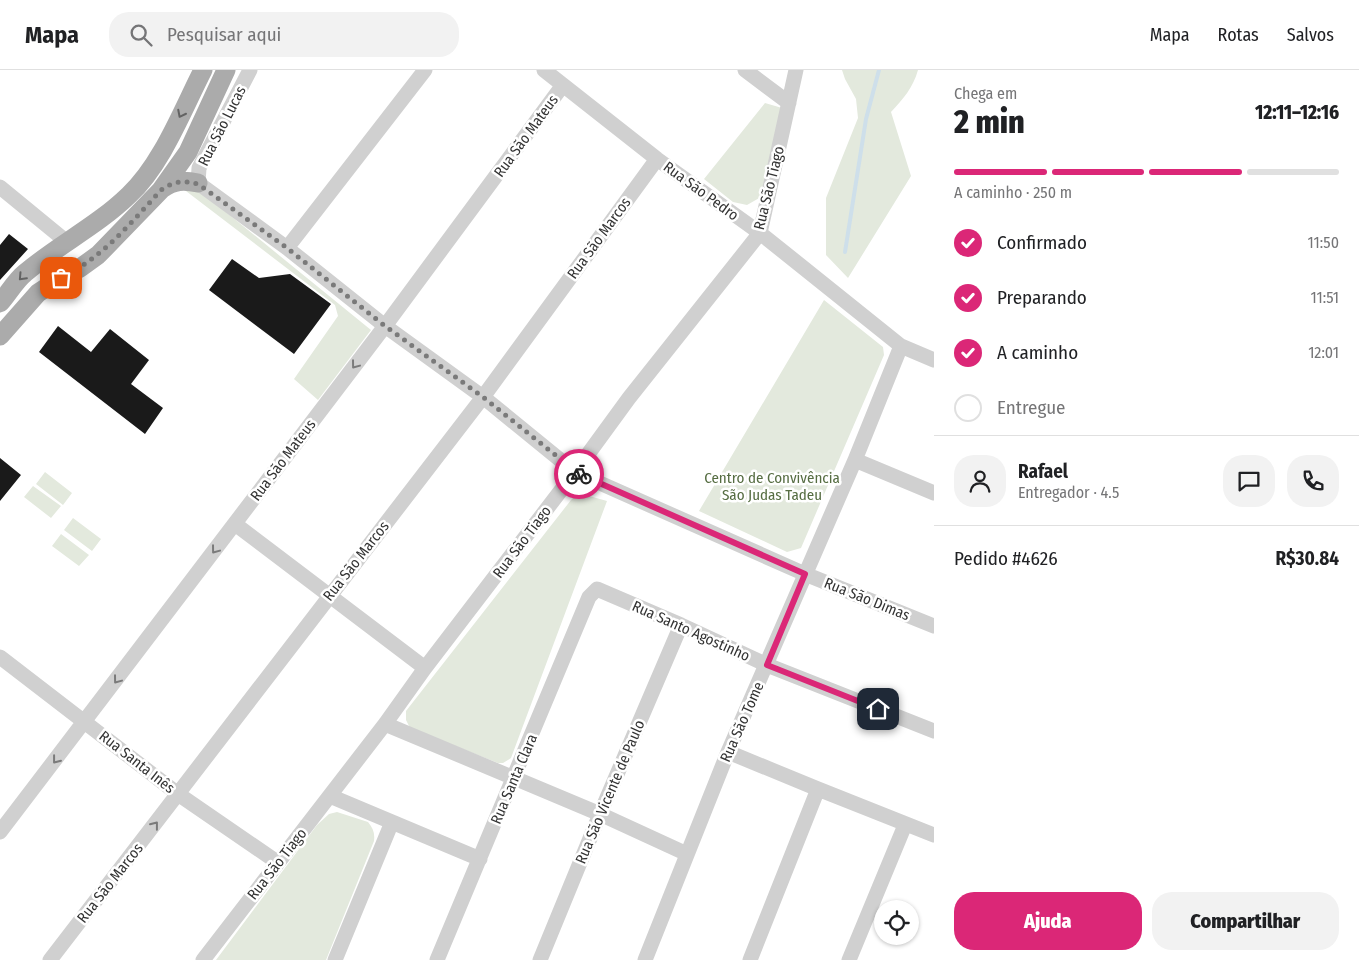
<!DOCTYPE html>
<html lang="pt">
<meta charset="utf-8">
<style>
:root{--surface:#fff;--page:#f2f2f2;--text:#202124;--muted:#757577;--line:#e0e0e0;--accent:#db2777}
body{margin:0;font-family:"Fira Sans Condensed",sans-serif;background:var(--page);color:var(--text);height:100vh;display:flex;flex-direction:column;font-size:19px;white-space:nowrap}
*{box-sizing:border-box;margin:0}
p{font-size:16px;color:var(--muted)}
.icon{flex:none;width:28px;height:28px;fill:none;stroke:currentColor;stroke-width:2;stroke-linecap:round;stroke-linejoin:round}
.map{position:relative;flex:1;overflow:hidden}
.side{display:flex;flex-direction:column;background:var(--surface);width:425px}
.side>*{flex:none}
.fabs{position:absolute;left:874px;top:830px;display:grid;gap:10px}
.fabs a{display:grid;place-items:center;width:45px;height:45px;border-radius:50%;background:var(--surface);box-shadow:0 1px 4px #0004;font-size:25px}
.pin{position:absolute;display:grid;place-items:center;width:42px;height:42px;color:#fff;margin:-21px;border-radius:10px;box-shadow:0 2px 8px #0006}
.courier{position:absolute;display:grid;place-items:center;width:50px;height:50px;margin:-25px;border:4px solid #db2777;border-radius:50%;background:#fff;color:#222;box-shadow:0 1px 6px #0007}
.headline em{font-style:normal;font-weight:800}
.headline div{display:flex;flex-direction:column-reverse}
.headline{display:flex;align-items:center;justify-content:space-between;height:85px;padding:0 20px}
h1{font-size:32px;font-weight:800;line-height:38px}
.bar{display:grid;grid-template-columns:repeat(4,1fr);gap:8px 5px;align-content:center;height:60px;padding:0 20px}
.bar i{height:6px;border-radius:4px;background:var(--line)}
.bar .selected{background:var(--accent)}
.bar p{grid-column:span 4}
.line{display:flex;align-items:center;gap:12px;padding:0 20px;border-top:1px solid var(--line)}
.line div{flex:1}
.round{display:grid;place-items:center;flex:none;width:52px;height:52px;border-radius:20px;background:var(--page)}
ol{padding:0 20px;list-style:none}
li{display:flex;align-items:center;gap:15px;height:55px}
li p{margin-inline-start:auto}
li .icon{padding:5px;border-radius:50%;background:var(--accent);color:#fff;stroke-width:4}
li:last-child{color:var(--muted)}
li i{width:28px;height:28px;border:2px solid var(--line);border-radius:50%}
.button{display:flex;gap:10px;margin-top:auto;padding:10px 20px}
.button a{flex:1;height:58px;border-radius:20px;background:var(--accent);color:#fff;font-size:20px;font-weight:800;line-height:58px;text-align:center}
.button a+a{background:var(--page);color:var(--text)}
header{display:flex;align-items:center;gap:30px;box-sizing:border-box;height:70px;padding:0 25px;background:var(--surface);border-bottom:1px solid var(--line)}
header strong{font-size:24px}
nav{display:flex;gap:28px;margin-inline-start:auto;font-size:18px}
.search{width:350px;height:45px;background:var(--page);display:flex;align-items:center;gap:12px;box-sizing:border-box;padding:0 18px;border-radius:20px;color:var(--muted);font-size:19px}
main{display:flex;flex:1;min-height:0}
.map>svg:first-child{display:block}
.green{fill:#e3e9dd}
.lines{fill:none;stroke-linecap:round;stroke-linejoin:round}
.stream{stroke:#cedfea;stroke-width:4}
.building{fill:#1a1a1a}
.minor{stroke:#d0d0d0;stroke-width:15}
.major{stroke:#ababab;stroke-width:19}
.oneway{stroke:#636363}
.oneway2{stroke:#7a7a7a}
.done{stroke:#7a7a7a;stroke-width:5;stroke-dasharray:0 9}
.route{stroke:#db2777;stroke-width:6}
.labels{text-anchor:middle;stroke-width:5;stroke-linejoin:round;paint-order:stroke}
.street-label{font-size:15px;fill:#333;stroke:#fff}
.park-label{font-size:15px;fill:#566d42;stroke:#fff}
</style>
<header>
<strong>Mapa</strong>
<div class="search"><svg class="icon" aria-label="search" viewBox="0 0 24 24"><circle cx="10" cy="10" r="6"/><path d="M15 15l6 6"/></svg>Pesquisar aqui</div>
<nav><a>Mapa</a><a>Rotas</a><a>Salvos</a></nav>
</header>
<main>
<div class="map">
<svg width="934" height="890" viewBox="0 0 934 890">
<rect width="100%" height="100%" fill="#fff"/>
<!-- green -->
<path class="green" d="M842 0H918C913 18 903 29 891 42L911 106 848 208 826 185V128L858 48 856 29 845 9Z
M765 33 782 38 761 127 747 135 733 132 704 109Z
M189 112 371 260 318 330 294 309 338 246 335 235 182 118Z
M824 230 883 277 884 285 801 478 787 482 699 441Z
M45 402 72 423 63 435 36 414Z
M33 416 61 436 51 448 24 427Z
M582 424 607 431 511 688 503 693H498L410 658 406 650V641L571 430 574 427Z
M73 448 101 469 92 481 64 460Z
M61 464 89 485 79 496 52 476Z
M337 742 368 752C373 758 375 763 374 771L326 890H216L317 755 329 744Z"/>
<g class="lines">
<!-- stream -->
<path class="stream" d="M845 182 866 49 879 0"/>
</g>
<!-- building -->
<path class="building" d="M9 164 28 179 0 210V175Z
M232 189 259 208 290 204 331 234 294 284 209 220Z
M58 256 91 282 110 259 149 290 131 314 163 338 145 364 39 282Z
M0 388 21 405 0 431Z"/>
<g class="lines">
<!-- minor -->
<path class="minor" d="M250 0 199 98 198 113 287 178 385 256 483 327 575 402 805 504 934 556
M544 0 657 89 760 163 901 276 934 290
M745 0 789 33
M0 117 67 172
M287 178 425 0
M855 390 934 423
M235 454 425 598
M0 587 178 724 277 792
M385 654 600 744 687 784
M728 682 818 719 934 765
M330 726 480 789
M0 762 385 256 563 15
M50 890 483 327 657 89
M203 890 385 654 425 598 575 402 629 328 760 163 796 0
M335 890 392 752
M437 890 589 527 597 519 681 555 767 595 934 661
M540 890 600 744 681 555
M645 890 728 682 855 390 901 276
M750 890 818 719
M849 890 905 755"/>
<!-- major -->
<path class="major" d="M162 119C174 110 184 110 198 113
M0 233C9 223 15 211 25 203 58 175 97 156 129 125 162 94 182 41 203 0
M0 266 38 223 61 208 80 198 98 185 161 120 188 82 226 0"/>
</g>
<!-- one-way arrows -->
<defs><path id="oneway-chevron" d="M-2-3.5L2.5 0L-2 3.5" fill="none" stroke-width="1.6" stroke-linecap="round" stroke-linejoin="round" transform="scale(1.25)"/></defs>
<g class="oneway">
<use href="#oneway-chevron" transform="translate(181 44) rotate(117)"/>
<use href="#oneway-chevron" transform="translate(22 207) rotate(133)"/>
</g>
<g class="oneway2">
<use href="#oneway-chevron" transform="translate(355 295) rotate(127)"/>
<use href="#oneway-chevron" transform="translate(215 480) rotate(127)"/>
<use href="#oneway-chevron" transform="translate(117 610) rotate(127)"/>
<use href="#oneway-chevron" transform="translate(56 690) rotate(128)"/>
<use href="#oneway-chevron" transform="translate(155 755) rotate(-52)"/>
</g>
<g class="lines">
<!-- done -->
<path class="done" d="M61 208C102 188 131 153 161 120 174 111 183 110 198 114L287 178 385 256 483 327 579 404"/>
<!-- route -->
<path class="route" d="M579 404 805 504 767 595 878 639"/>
</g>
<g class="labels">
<!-- street labels -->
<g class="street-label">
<text transform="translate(222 56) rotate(-63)" y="5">Rua São Lucas</text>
<text transform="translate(526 66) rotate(-54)" y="5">Rua São Mateus</text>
<text transform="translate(769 118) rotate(-76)" y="5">Rua São Tiago</text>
<text transform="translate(701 121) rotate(36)" y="5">Rua São Pedro</text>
<text transform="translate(599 168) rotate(-54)" y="5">Rua São Marcos</text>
<text transform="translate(283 390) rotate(-53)" y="5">Rua São Mateus</text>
<text transform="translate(522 472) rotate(-53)" y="5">Rua São Tiago</text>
<text transform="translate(356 491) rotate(-52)" y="5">Rua São Marcos</text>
<text transform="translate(867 529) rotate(22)" y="5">Rua São Dimas</text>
<text transform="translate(691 561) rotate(24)" y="5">Rua Santo Agostinho</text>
<text transform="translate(742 652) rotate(-66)" y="5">Rua São Tome</text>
<text transform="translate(137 692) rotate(38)" y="5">Rua Santa Inês</text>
<text transform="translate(514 709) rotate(-67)" y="5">Rua Santa Clara</text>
<text transform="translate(610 722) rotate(-67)" y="5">Rua São Vicente de Paulo</text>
<text transform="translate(277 794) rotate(-52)" y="5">Rua São Tiago</text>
<text transform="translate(110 813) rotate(-52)" y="5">Rua São Marcos</text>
</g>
<!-- park labels -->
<g class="park-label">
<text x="772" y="413">Centro de Convivência<tspan x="772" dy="17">São Judas Tadeu</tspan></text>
</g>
</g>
</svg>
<div class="fabs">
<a><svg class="icon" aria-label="locate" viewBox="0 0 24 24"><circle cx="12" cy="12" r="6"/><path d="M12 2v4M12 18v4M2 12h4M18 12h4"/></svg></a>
</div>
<div class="pin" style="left:61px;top:208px;background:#ea580c"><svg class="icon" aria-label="bag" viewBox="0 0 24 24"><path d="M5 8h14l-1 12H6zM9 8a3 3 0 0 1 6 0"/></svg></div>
<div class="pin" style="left:878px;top:639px;background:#1f2937"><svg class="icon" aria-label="home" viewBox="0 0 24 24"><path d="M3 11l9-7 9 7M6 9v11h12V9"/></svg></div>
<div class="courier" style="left:579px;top:404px"><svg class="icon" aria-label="bike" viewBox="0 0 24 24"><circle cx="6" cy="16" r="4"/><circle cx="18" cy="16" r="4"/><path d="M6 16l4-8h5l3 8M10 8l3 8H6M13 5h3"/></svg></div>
</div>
<section class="side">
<div class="headline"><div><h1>2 min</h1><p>Chega em</p></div><em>12:11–12:16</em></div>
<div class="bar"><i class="selected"></i><i class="selected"></i><i class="selected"></i><i></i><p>A caminho · 250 m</p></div>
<ol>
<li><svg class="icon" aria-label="check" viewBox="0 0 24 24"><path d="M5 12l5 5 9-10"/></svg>Confirmado<p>11:50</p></li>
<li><svg class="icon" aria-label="check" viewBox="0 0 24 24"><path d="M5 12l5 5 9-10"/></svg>Preparando<p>11:51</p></li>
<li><svg class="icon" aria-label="check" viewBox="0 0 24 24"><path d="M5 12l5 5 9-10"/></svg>A caminho<p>12:01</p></li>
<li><i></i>Entregue</li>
</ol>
<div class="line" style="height:90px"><a class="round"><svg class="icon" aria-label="person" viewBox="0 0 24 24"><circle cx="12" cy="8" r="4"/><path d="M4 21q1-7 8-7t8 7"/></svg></a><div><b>Rafael</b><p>Entregador · 4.5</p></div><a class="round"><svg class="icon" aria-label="chat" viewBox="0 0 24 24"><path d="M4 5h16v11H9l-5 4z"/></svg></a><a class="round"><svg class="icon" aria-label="phone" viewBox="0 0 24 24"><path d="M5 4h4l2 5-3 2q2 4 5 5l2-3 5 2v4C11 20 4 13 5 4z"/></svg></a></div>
<div class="line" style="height:65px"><div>Pedido #4626</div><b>R$30.84</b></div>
<div class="button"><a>Ajuda</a><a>Compartilhar</a></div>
</section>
</main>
